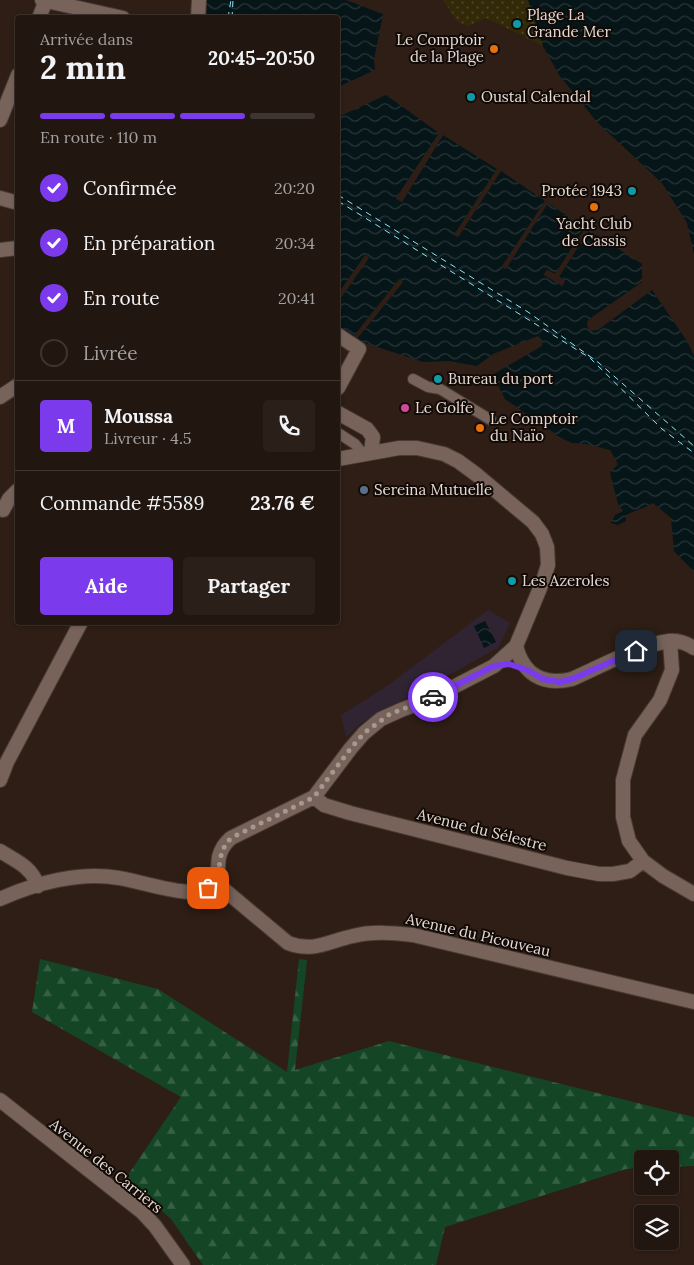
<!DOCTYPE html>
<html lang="fr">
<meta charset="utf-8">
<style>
:root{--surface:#221610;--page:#2a1f19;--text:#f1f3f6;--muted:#a29f9f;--line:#3f3530;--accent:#7c3aed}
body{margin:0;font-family:Lora,serif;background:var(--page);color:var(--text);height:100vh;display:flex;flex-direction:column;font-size:19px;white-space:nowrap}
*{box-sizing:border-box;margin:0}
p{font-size:16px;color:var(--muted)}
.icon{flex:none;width:28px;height:28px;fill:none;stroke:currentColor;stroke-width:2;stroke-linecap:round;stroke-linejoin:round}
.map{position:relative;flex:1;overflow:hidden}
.sheet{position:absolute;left:15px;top:15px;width:325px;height:610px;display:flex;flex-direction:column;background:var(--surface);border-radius:5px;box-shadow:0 1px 4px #0004,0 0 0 1px var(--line)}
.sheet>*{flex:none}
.tools{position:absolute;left:634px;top:1150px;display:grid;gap:10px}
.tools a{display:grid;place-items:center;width:45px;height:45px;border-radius:5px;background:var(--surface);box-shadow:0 1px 4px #0004,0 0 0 1px var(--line);font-size:25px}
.pin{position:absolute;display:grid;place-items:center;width:42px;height:42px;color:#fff;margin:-21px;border-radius:10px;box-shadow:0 2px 8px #0006}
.courier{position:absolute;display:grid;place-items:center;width:50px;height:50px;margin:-25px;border:4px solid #7c3aed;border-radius:50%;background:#fff;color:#222;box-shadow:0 1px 6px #0007}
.headline em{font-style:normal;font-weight:700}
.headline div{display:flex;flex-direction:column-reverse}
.headline{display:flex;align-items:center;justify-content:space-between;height:85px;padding:0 25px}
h1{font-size:32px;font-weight:700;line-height:38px}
.bar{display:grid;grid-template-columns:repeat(4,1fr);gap:8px 5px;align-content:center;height:60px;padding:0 25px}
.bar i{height:6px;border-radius:4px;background:var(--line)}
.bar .active{background:var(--accent)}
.bar p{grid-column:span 4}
.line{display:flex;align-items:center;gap:12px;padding:0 25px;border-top:1px solid var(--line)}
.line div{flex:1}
.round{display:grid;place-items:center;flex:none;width:52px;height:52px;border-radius:5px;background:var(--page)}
ol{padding:0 25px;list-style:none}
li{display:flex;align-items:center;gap:15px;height:55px}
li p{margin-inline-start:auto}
li .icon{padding:5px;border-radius:50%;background:var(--accent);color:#fff;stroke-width:4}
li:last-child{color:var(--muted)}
li i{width:28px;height:28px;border:2px solid var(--line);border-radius:50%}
.button{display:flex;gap:10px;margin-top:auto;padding:10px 25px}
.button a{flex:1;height:58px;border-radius:5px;background:var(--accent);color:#fff;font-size:20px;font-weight:700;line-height:58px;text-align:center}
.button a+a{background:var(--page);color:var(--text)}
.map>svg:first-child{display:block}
.commercial{fill:#302432}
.forest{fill:url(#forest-firs)}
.sand{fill:url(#sand-dots)}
.water{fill:url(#water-waves)}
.pier{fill:#2e1e15}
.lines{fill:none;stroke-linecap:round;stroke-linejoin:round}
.ferry{stroke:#91e6fa;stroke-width:1;stroke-dasharray:6 5;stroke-linecap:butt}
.pedestrian-casing{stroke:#483a34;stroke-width:12}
.minor-casing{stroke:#483a34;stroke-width:16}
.pedestrian{stroke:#776359;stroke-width:10}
.minor{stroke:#776359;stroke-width:14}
.done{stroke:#a69891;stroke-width:5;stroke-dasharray:0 9}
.route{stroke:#7c3aed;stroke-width:6}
.culture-dot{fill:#0f9aa8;stroke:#110a06;stroke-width:2}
.food-dot{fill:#e8710a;stroke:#110a06;stroke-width:2}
.hotel-dot{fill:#d1479c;stroke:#110a06;stroke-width:2}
.service-dot{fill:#5c6f8a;stroke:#110a06;stroke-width:2}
.labels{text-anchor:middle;stroke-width:4;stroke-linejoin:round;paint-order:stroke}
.poi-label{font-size:15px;fill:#e6dad4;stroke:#110a06;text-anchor:start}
.street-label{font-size:15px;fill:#e6dad4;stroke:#110a06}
</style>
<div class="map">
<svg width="694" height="1265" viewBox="0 0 694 1265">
<defs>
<pattern id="forest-firs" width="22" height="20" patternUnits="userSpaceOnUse" patternTransform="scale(1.25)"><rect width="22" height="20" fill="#144626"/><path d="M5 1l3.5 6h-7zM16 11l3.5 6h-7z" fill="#366045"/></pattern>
<pattern id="sand-dots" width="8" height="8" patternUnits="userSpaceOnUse" patternTransform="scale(1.25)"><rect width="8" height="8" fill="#312907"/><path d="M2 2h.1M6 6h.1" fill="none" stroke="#4f472a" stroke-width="1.8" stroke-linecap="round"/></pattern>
<pattern id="water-waves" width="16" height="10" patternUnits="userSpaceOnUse" patternTransform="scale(1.25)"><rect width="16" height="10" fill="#051518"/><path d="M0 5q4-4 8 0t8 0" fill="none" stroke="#293639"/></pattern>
</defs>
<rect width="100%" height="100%" fill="#2e1e15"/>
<!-- commercial -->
<path class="commercial" d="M488 610 510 623 498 648 364 721 346 737 341 715 387 686Z"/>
<!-- forest -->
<path class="forest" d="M40 959 158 989 287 1072 299 959 307 960 295 1070 389 1041 694 1117V1166L670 1167V1159H642V1168L626 1169 445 1227 436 1265H203L171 1219 126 1178 181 1097 32 1012Z"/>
<!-- sand -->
<path class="sand" d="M443 0H528L543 46 486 18 468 26 458 22Z"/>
<!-- water -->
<path class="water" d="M207 0H346L383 14 374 60 375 70 338 87V18L206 17Z
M528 0H694V254L687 223 662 183 597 122 559 75 543 46Z
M386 95 439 133 396 199 402 202 443 135 497 169 454 235 458 237 501 171 545 201 502 266 505 269 548 203 585 228 555 274 547 270 544 275 562 286 565 281 559 277 589 230 642 264V282L588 320 587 324 589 331 598 330 652 290 687 341 694 356V572L674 551 671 518 653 503C644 509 635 510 626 515V521L618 525 611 523 615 515 623 511 618 504 610 473 618 464 610 450 586 444 571 443 556 435 505 399 498 385 490 382 492 375 542 346V340L538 336 493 354 477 366 449 361 423 362 356 340 403 282 399 279 353 337 338 327V302L369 258 365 255 338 294V117Z
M485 621 496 642 484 648 474 626Z"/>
<!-- pier -->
<path class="pier" d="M439 133 443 135 402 202 396 198Z
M497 169 501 171 458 237 454 235Z
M545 201 548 203 506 269 502 267Z
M585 228 589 230 559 276 565 281 562 286 544 274 547 270 555 274Z
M366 255 369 257 338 302V294Z
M400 279 403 282 356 340 353 337Z"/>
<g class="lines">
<!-- ferry -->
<path class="ferry" d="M228 18 231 0
M232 18 233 0
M338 195 528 312 599 363 694 446
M338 201 590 358 662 429 694 453"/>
<!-- pedestrian casing -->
<g class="pedestrian-casing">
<path id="pedestrian" d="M413 379 428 387 440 389 491 420
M338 433 355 444 363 454"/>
</g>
<!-- minor casing -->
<g class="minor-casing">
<path id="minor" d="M42 0 123 18
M39 18 46 0
M198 18 199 0
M0 120 18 75
M0 198 18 203
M0 250 18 248
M338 335 359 349 338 388
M0 397 18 385
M338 413 367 429 373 437 371 452
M338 459 399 448H417L444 454 458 461 477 475 533 522 542 534 547 547 548 565 543 581 516 646C523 674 543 686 572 679 599 667 640 645 669 641 678 640 686 643 694 648
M0 508 3 510 9 499 18 490
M670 641 672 670 660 700 635 735 623 780V817L629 841 643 861 663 876 694 894
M0 780 7 762 81 622
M314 797 324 805 350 813 567 868 599 874H613L630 871 643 861
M0 851C16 861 32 867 38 886
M215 882 288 943C314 953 329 941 353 936 373 931 393 933 413 935L694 1002
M0 899C35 883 81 871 119 878 140 881 193 900 209 888 220 880 217 869 219 857 221 849 225 843 231 838L314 797 351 748 364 733 381 719 401 710 432 698 494 666 516 646
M0 1100 142 1212 155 1226 183 1265"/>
</g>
<!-- pedestrian -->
<use href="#pedestrian" class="pedestrian"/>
<!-- minor -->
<use href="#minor" class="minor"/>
</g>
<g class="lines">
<!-- done -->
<path class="done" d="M208 888C226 874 213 856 231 838L314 797 351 748 364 733 390 714 433 697"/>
<!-- route -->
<path class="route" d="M433 697 494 666 509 664 527 670 543 679 560 682 572 679 636 651"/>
</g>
<!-- markers -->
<g class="culture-dot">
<circle cx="517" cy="24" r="5"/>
<circle cx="471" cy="97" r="5"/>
<circle cx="632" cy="191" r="5"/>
<circle cx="438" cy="379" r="5"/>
<circle cx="512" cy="581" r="5"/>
</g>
<g class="food-dot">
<circle cx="494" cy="49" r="5"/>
<circle cx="594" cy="207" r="5"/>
<circle cx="480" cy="428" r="5"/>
</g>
<circle class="hotel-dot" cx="405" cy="408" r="5"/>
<circle class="service-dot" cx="364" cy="490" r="5"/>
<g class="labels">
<!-- poi labels -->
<g class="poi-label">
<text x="527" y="20">Plage La<tspan x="527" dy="17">Grande Mer</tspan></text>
<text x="484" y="45" text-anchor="end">Le Comptoir<tspan x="484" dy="17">de la Plage</tspan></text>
<text x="481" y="102">Oustal Calendal</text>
<text x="622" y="196" text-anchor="end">Protée 1943</text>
<text x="594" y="229" text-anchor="middle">Yacht Club<tspan x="594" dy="17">de Cassis</tspan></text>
<text x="448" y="384">Bureau du port</text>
<text x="415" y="413">Le Golfe</text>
<text x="490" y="424">Le Comptoir<tspan x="490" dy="17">du Naïo</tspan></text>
<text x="374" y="495">Sereina Mutuelle</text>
<text x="522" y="586">Les Azeroles</text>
</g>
<!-- street labels -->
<g class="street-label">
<text transform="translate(482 830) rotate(14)" y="5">Avenue du Sélestre</text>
<text transform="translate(478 935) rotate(13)" y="5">Avenue du Picouveau</text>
<text transform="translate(106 1166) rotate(39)" y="5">Avenue des Carriers</text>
</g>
</g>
</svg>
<div class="tools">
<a><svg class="icon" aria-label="locate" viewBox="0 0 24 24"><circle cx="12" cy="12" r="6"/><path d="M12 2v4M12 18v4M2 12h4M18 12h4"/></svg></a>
<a><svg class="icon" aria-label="layers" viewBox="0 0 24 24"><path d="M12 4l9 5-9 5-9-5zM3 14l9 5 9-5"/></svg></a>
</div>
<div class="pin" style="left:208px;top:888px;background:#ea580c"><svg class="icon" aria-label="bag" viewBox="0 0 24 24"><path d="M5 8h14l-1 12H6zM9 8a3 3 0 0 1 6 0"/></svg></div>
<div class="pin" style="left:636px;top:651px;background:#1f2937"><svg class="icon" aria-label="home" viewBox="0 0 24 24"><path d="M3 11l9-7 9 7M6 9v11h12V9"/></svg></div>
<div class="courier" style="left:433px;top:697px"><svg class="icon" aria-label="car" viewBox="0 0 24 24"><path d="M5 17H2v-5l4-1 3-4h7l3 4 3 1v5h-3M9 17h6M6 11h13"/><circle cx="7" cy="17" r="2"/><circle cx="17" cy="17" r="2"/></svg></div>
<section class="sheet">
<div class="headline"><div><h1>2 min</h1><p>Arrivée dans</p></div><em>20:45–20:50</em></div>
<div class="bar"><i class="active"></i><i class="active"></i><i class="active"></i><i></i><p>En route · 110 m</p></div>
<ol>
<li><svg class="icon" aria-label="check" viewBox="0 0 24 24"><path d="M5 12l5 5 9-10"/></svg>Confirmée<p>20:20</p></li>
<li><svg class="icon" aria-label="check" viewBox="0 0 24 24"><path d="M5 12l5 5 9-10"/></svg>En préparation<p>20:34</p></li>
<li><svg class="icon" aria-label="check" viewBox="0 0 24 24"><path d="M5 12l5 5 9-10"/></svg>En route<p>20:41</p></li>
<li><i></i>Livrée</li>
</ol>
<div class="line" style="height:90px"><b class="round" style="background:var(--accent);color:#fff">M</b><div><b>Moussa</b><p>Livreur · 4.5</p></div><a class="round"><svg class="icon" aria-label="phone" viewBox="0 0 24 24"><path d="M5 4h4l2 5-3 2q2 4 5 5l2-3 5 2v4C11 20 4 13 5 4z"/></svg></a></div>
<div class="line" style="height:65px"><div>Commande #5589</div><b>23.76 €</b></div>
<div class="button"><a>Aide</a><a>Partager</a></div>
</section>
</div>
